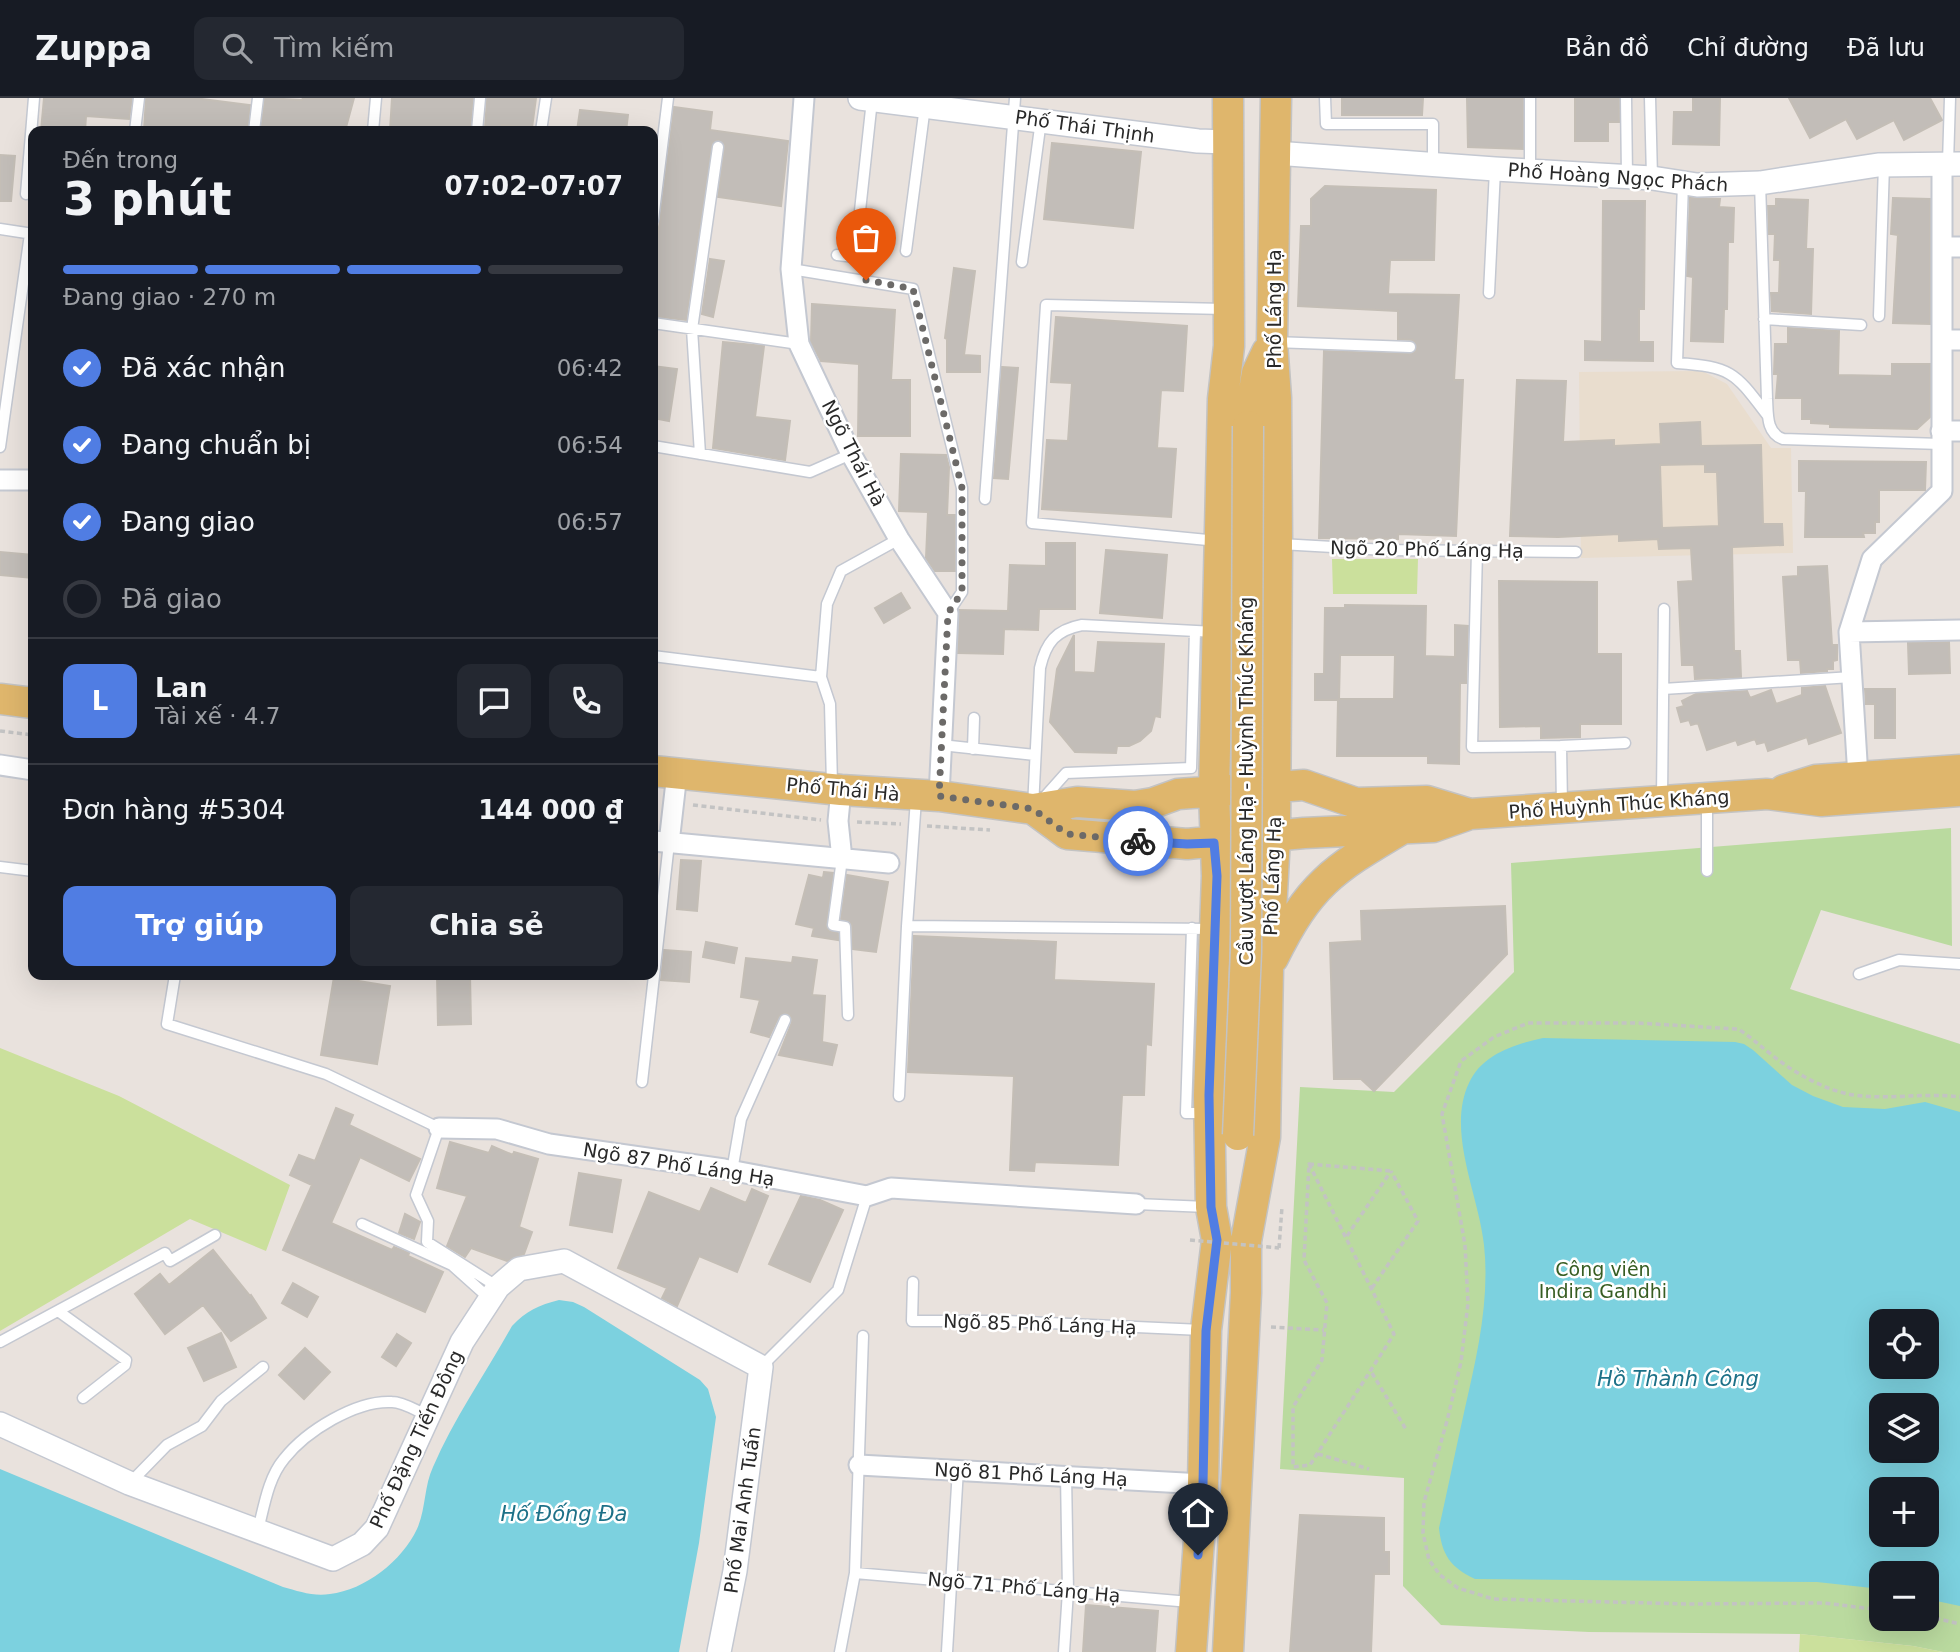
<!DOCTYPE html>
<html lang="vi">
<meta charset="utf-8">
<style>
:root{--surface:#171b24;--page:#242831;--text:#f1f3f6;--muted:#9ea1a6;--line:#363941;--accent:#507de3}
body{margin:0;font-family:"DejaVu Sans",sans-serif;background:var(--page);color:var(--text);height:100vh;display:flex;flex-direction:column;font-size:26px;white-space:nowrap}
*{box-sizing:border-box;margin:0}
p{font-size:23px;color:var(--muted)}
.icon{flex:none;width:38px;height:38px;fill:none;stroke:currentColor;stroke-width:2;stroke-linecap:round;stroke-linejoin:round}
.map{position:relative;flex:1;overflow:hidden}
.sheet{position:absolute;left:28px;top:28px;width:630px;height:854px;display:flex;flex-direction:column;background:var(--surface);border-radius:14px;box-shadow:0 7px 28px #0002}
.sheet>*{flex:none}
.buttons{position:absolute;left:1869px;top:1211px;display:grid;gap:14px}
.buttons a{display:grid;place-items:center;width:70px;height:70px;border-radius:14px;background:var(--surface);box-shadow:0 7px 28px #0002;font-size:35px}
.pin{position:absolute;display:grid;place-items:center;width:60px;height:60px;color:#fff;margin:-72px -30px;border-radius:50% 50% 50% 0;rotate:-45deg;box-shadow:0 0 7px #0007}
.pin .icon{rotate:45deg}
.courier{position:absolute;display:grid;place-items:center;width:70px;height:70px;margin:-35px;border:5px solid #507de3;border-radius:50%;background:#fff;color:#222;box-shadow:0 2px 9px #0007}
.head em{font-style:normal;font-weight:700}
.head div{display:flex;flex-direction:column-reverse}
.head{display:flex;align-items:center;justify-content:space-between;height:119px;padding:0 35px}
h1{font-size:46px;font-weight:700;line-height:52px}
.bar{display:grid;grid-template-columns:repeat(4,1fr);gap:10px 7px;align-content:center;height:84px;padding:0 35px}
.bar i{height:9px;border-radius:5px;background:var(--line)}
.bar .selected{background:var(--accent)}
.bar p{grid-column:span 4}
.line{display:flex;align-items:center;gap:18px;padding:0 35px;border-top:2px solid var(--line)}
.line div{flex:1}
.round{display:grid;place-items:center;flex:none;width:74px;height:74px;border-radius:14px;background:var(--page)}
ol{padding:0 35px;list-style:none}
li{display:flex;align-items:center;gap:21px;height:77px}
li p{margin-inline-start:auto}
li .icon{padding:7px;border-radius:50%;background:var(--accent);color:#fff;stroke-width:4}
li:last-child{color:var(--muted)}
li i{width:38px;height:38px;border:4px solid var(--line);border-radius:50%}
.button{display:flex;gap:14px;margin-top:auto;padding:14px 35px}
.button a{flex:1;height:80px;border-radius:14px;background:var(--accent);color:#fff;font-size:28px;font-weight:700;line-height:80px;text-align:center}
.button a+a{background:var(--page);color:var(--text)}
header{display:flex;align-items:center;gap:42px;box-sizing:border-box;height:98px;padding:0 35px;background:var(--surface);border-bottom:2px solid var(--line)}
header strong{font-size:33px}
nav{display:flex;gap:38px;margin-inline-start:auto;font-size:24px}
.search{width:490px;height:63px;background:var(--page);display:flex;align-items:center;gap:18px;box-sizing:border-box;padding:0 24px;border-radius:14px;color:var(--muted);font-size:26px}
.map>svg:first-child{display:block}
.education{fill:#e9ddce}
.green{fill:#bada9f;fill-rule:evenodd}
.pitch{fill:#cbe09c}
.water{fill:#7cd1df;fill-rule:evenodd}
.building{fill:#c2bdb8;stroke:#c4beb6;stroke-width:2;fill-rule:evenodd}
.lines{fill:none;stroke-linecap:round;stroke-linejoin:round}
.service-casing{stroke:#c4c8d1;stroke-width:13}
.minor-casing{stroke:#c4c8d1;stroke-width:23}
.tertiary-casing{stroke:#c4c8d1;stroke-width:26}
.primary-casing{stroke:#c3c3c3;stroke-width:33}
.path{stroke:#c3c3c3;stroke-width:3.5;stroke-dasharray:5 3.5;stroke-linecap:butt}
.service{stroke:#fff;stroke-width:10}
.minor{stroke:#fff;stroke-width:19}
.tertiary{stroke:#fff;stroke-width:23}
.primary{stroke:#dfb66c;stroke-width:30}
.primary-bridge-casing{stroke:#c3c3c3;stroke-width:33;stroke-linecap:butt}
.path-bridge{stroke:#c3c3c3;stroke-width:3.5;stroke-dasharray:5 3.5;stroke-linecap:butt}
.primary-bridge{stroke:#dfb66c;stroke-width:30}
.done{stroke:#6c6a68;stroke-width:7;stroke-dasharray:0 12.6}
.route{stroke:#507de3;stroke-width:9}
.labels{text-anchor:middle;stroke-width:5;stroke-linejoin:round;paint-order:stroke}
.street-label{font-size:19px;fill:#292929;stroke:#fff}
.park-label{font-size:19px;fill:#365d22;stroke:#fff}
.water-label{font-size:21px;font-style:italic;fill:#1d7188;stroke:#fff}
</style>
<header>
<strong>Zuppa</strong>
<div class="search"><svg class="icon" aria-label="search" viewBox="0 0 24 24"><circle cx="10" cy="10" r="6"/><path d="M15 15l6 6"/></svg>Tìm kiếm</div>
<nav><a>Bản đồ</a><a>Chỉ đường</a><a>Đã lưu</a></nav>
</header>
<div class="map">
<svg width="1960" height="1554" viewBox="0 0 1960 1554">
<rect width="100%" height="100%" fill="#e9e2dd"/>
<!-- education -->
<path class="education" d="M1702 273 1727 286 1771 350H1791L1793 455 1581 460 1579 274Z"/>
<!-- green -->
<path class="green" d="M1951 730 1952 848 1821 812 1790 891 1960 946V1554H1943L1913 1548 1799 1536 1589 1534 1441 1527 1403 1488 1404 1380 1280 1371 1300 989 1394 994 1514 874 1511 765ZM1881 1223H1927V1269H1881ZM1881 1307H1927V1353H1881ZM1881 1391H1927V1437H1881ZM1881 1475H1927V1521H1881Z"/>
<!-- pitch -->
<path class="pitch" d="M1332 461H1418L1417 496H1333Z
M0 950 119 998 290 1087 266 1153 190 1121 0 1233Z
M1800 1536 1913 1548 1943 1554H1799Z"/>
<!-- water -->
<path class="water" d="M1543 940 1735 944 1744 946 1753 952 1792 987 1813 998 1843 1009 1885 1011 1925 1004 1960 1014V1508L1927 1501V1475H1881V1491L1817 1484 1475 1481C1450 1469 1442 1457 1439 1430 1448 1390 1456 1350 1465 1310 1477 1258 1490 1201 1484 1147 1479 1098 1446 1033 1469 985 1482 956 1515 946 1543 940ZM1881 1223H1927V1269H1881ZM1881 1307H1927V1353H1881ZM1881 1391H1927V1437H1881Z
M559 1202 573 1204 584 1209 700 1282 708 1291 716 1319 699 1445 679 1554H0V1371L283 1489C298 1493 314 1499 330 1496 365 1492 402 1463 417 1431 426 1411 424 1388 433 1369 454 1320 486 1275 512 1228 526 1213 539 1207 559 1202Z"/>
<!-- building -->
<path class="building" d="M44 0H132L129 21 86 18 85 33H41Z
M146 0H194L250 7 247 33H144Z
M265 0 302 2 303 0H354L345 33H261Z
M392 0H473L470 33H390Z
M487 0H536L532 30 502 27V33L485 31Z
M1342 0H1423L1422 17H1342Z
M1467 0H1523V51L1468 49Z
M1575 0H1619V24H1608V43H1575Z
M1693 0H1720L1719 47 1673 46 1674 14H1693Z
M1789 0H1930L1942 22 1904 42 1894 22 1857 41 1846 21 1810 40Z
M674 9 712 14 710 32 788 43 781 108 718 99 725 47 718 42 712 45 686 222 653 218V165L660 123Z
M580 12 628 17 626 33H577Z
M1052 45 1141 54 1133 130 1044 121Z
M0 57 15 58 11 103H0Z
M1325 88 1436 92 1434 162H1390L1388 196 1459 197 1454 282H1463L1456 438 1398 436V441L1319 440 1324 253 1410 256 1416 253 1417 249 1413 242 1398 241V213L1298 208 1301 128H1311V101Z
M1690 100 1720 101 1719 109 1734 110 1733 144H1728L1727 211H1724L1723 244 1691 243 1693 179 1687 178Z
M1893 100 1930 101V226L1893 225 1898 137 1891 136Z
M1776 101 1808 102 1806 151H1813L1811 216 1772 213 1771 195H1779L1780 162H1774L1775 136H1769L1768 108H1776Z
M1603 103H1645L1644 211H1639V244H1653V263L1585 262V243L1602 244Z
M710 161 724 163 713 219 702 216Z
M954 170 975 173 964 257 980 258V274H947V241L945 240Z
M812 206 895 212 891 282H910V338H858L859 266 821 263 811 244Z
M1056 219 1187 228 1183 293 1161 292 1157 350 1176 351 1171 419 1042 411 1047 342 1068 343 1072 285 1051 284Z
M1788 230 1839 233 1838 277 1892 278V266H1930V319L1917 331 1830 329V326L1811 325V321H1802V300H1776L1778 276H1774L1775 246H1788Z
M723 244 764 248 755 319 790 323 785 362 713 350Z
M653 268 677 271 669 323 653 320Z
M1002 269 1018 270 1008 381 994 380Z
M1517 282 1566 283 1563 344 1614 342V348L1661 346 1660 326 1700 324 1701 348 1761 347 1763 426H1782L1783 447 1732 449 1734 553H1740L1741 579 1695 581 1694 567H1682L1678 484 1693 483 1691 450 1659 451 1658 441 1619 443V436L1558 439 1510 438ZM1705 366V374H1717L1719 428 1662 430 1660 367Z
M901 356 946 357 949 369 947 417H955V473H935L926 460 928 414 899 413Z
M1799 363 1926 364 1925 392H1879V424H1875V435H1863L1864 439H1805L1806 393H1799Z
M1046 445H1075V511H1039L1038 532 1004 531 1003 556 958 555 959 512 1008 513 1010 467 1046 468Z
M1106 452 1167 457 1162 520 1100 515Z
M0 454 33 457V480L0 477Z
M1827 468 1832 547H1837V562L1833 563V571H1827V573L1801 575 1800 562H1788L1783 479 1798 478V469Z
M1499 483 1597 484V556H1621V626H1580V639L1541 640V628L1500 629Z
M901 495 910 510 884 525 875 510Z
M1345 507 1426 508 1425 558 1455 559V527L1468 528 1466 585H1460L1459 666 1428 665V658H1337L1338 602H1315V576H1324L1325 510H1345ZM1340 557H1395L1394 601H1339Z
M1074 537V574L1095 575 1098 544 1164 546 1160 619 1155 618 1151 633 1140 643 1129 648H1117L1116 655 1075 654 1050 624 1057 571Z
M1949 544 1950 575 1909 576 1908 545Z
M1825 588 1841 635 1809 646 1807 639 1768 653 1765 644 1757 646 1755 641 1738 647 1736 642 1707 652 1698 625 1691 627 1689 622 1681 624 1677 610 1684 608 1682 603 1696 596 1747 593 1750 600 1771 592 1776 606 1802 597V590Z
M1865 591H1895V640H1875V606H1866Z
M681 762 701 763 697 813 677 811Z
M824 774 833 775 826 829 829 833 838 835V842L812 838 814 830 796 826 809 777 823 780Z
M847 777 888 784 876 854 853 851 852 826 841 821Z
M1505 808 1507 856 1374 993 1361 981H1334L1330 845 1362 843 1361 813Z
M914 838 1056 844 1054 882 1154 886 1151 947 1146 946 1144 997H1122L1118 1067 1035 1064 1034 1073 1010 1072 1014 978 908 974Z
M706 844 737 850 734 865 703 859Z
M664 852 691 854 689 884 661 882Z
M793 859 817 862 812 897 825 898 822 944 837 947 832 967 779 957 792 924 791 918 787 915 779 918 769 939 751 934 760 902 741 899 746 860 792 865Z
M437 877H470L471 926 438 927Z
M334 879 390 888 377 966 321 957Z
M336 1010 353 1017 349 1027 420 1061 409 1083 360 1059 331 1125 392 1152 394 1149 409 1155 408 1158 443 1174 425 1214 283 1152 312 1087 290 1077 299 1057 315 1063Z
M450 1044 489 1055 492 1048 513 1057 514 1054 538 1061 519 1129 532 1134 524 1156 507 1163 471 1150 465 1159 447 1148 467 1098 437 1090Z
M579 1075 621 1082 612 1134 570 1127Z
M711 1090 746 1105 752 1091 768 1098 737 1174 699 1158 677 1208 662 1200 667 1190 618 1170 649 1094 700 1114Z
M801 1098 820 1102 843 1112 810 1184 769 1166Z
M405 1116 420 1124 414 1141 399 1135Z
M213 1152 250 1198 251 1197 266 1220 231 1243 203 1207 165 1236 135 1196 160 1176 169 1187Z
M293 1185 318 1199 307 1219 282 1205Z
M221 1235 236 1269 204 1283 188 1250Z
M397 1236 411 1245 396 1268 382 1259Z
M305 1250 330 1274 304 1301 279 1277Z
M1300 1417 1384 1420V1454H1389V1476H1374L1371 1554H1290Z
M1086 1507 1158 1513 1155 1554H1083Z"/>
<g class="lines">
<!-- service casing -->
<g class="service-casing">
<path id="service" d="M1325 0 1326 26H1433V66
M1530 0V72
M1626 0 1627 78
M1650 0 1652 79
M872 2 855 159 876 162
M135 33 139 0
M254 33 258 0
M373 33 376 0
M477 33 480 0
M541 33 546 0
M1948 65 1950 0
M1683 85 1677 265C1733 269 1735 275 1768 318
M1760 85 1767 301C1768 316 1766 335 1783 341L1941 346
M26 96 34 0
M653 122 668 0
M0 131 33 136
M906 153 925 8
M837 157 855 159
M1022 164 1041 22
M791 171 913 191 962 390V494L948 515
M1489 195 1495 72
M1879 218 1884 67
M1764 221 1861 227
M653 225 799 246
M1274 244 1410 249
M653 348 810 374 851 356
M0 349 30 136
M700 356 692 231 718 49
M985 401 1015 0
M1218 443 1032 425 1046 207 1225 211
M1280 446 1386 452 1576 454
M1477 453 1472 649 1561 648 1562 707
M653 558 821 579
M1663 591 1852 579
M941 647 1035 657
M1561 648 1625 645
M973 651 974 620
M832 687 830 606 821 579 827 506 841 473 899 441
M1662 699 1664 511
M1041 703 1066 675 1191 670 1195 533
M1033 709 1040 570C1046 544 1056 532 1082 527L1215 534
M842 761 833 827 845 829 848 917
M0 769 33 773
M1707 773V704
M907 828 1211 831
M1192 830 1186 1015H1207
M1859 876 1899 862 1960 866
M175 877 167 926 326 976 439 1030 416 1097 428 1123 427 1144 498 1189
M642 984 669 745
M899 998 907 828 916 701
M732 1073 741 1021 785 922
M1136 1106 1207 1109
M362 1126 452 1167 490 1201
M913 1184 912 1223H1006L1202 1232
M58 1213 126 1262 125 1267 83 1300
M0 1244 165 1155 170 1163 215 1137
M761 1269 838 1192 867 1098
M130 1385 167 1347 202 1328 221 1303 263 1269
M258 1432C264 1409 268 1380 284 1361 306 1333 356 1302 392 1304 403 1304 417 1313 427 1317
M855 1475 1190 1504
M840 1554 855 1475 863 1238
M947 1554 958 1371
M1064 1554 1068 1493 1066 1377"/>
</g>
<!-- minor casing -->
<g class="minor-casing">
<path id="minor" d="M804 0 791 171 799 246 851 356 899 441 948 515 939 698
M1942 149H1960
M1942 242H1960
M1941 333H1960
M0 382H33
M1849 534 1960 532
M0 667 33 672
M1858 679 1849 534 1872 461 1942 393V66
M841 692 838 723 842 761
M653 743 889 765
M669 745 677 675
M439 1030 497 1031 549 1046 724 1071 867 1098 891 1090 1136 1106
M859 1367 1203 1386"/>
</g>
<!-- tertiary casing -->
<g class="tertiary-casing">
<path id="tertiary" d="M860 0 1198 43 1227 44
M1275 55 1495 71 1652 80 1697 87 1760 85 1878 67 1960 66
M0 1326 129 1385 333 1461 362 1446 377 1430 462 1244 498 1189 519 1171 564 1163 761 1269 735 1473 719 1554"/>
</g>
<!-- primary casing -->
<g class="primary-casing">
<path id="primary" d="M1248 328 1257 275 1267 254
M0 601 33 605
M653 673 841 692 939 698 1033 711 1077 704 1135 708 1153 705 1178 696 1304 687 1356 705 1427 703 1470 716
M1784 692 1816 682 1960 672
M1033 711 1067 736 1187 746 1304 735 1433 729 1470 716 1767 696 1821 703 1960 693
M1273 860C1309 787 1332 772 1400 732
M1191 1554 1203 1386 1206 1232 1217 1142 1211 1109 1209 997 1217 778 1214 694 1223 301 1229 248 1228 0
M1228 1554 1246 1195V1143L1265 1039 1268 869 1275 739 1277 446 1276 300 1272 244 1276 0"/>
</g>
<!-- path -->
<path class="path" d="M0 633 33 637
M693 707 821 722
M857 724 901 726
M927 728 990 732
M1309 1066 1394 1236 1310 1367 1293 1369V1309L1322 1262 1327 1205 1304 1162Z
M1309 1066 1391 1073
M1347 1138 1391 1073
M1279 1150 1282 1109
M1372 1190 1418 1123 1391 1073
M1271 1229 1324 1232
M1372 1275 1407 1333
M1318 1356 1369 1371
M1881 1512 1824 1505 1689 1506 1493 1501 1458 1490 1440 1477 1429 1462 1423 1435 1424 1404 1447 1323 1461 1264 1468 1205 1465 1147 1442 1016 1461 963 1494 939 1528 925H1637L1738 931C1751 939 1760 948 1772 957 1793 974 1821 990 1848 996 1885 1003 1923 994 1960 999
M1927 1518 1960 1526"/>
<!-- service -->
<use href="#service" class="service"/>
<!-- minor -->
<use href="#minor" class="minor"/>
<!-- tertiary -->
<use href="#tertiary" class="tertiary"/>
<!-- primary -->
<use href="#primary" class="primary"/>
<!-- primary-bridge casing -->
<g class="primary-bridge-casing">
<path id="primary-bridge" d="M1238 1037 1246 854 1248 328"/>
</g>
<!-- path-bridge -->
<path class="path-bridge" d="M1190 1142 1279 1150"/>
<!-- primary-bridge -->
<use href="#primary-bridge" class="primary-bridge"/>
</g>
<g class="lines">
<!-- done -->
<path class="done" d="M866 182 913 191 962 390V494L948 515 939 698 1033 711 1067 736 1138 743"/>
<!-- route -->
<path class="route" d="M1138 743 1187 746 1214 745 1217 778 1209 997 1211 1109 1217 1142 1206 1233 1203 1386 1198 1457"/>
</g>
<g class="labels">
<!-- street labels -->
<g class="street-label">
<text transform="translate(1085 28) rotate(8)" y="7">Phố Thái Thịnh</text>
<text transform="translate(1618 79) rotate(4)" y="7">Phố Hoàng Ngọc Phách</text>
<text transform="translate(1274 211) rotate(-90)" y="7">Phố Láng Hạ</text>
<text transform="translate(854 355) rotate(63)" y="7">Ngõ Thái Hà</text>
<text transform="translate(1427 451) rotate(1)" y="7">Ngõ 20 Phố Láng Hạ</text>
<text transform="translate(1246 683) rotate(-90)" y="7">Cầu vượt Láng Hạ - Huỳnh Thúc Kháng</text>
<text transform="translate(843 691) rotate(5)" y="7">Phố Thái Hà</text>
<text transform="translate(1619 706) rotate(-4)" y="7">Phố Huỳnh Thúc Kháng</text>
<text transform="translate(1272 778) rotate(-88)" y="7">Phố Láng Hạ</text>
<text transform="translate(679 1066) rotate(9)" y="7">Ngõ 87 Phố Láng Hạ</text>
<text transform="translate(1040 1226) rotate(2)" y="7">Ngõ 85 Phố Láng Hạ</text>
<text transform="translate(416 1341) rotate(-65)" y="7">Phố Đặng Tiến Đông</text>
<text transform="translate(1031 1376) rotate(3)" y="7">Ngõ 81 Phố Láng Hạ</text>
<text transform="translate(742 1412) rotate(-82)" y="7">Phố Mai Anh Tuấn</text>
<text transform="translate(1024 1489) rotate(5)" y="7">Ngõ 71 Phố Láng Hạ</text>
</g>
<!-- park labels -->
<g class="park-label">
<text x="1603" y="1178">Công viên<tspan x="1603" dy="22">Indira Gandhi</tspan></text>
</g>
<!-- water labels -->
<g class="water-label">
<text x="1678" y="1288">Hồ Thành Công</text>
<text x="564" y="1423">Hố Đống Đa</text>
</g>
</g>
</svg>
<div class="buttons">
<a><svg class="icon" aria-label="locate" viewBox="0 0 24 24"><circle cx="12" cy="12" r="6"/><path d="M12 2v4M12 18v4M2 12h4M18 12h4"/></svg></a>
<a><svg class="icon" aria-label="layers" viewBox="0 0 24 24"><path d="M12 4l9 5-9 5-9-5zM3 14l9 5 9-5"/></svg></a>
<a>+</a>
<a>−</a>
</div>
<div class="pin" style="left:866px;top:182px;background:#ea580c"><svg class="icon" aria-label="bag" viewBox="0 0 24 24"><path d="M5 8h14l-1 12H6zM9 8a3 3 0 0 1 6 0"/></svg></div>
<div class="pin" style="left:1198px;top:1457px;background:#1f2937"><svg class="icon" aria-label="home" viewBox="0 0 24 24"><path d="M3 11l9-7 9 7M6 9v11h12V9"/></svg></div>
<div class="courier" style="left:1138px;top:743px"><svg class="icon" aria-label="bike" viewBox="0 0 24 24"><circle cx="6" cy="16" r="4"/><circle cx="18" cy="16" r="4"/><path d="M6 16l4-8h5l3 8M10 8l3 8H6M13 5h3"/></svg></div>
<section class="sheet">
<div class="head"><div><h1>3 phút</h1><p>Đến trong</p></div><em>07:02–07:07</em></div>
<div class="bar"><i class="selected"></i><i class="selected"></i><i class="selected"></i><i></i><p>Đang giao · 270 m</p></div>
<ol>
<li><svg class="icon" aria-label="check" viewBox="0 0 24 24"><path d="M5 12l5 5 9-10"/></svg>Đã xác nhận<p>06:42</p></li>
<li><svg class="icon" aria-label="check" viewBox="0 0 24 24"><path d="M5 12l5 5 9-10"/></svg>Đang chuẩn bị<p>06:54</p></li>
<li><svg class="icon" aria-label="check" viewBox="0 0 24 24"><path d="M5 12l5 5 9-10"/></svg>Đang giao<p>06:57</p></li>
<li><i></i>Đã giao</li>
</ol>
<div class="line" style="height:126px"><b class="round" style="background:var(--accent);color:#fff">L</b><div><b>Lan</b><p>Tài xế · 4.7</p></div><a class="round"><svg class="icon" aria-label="chat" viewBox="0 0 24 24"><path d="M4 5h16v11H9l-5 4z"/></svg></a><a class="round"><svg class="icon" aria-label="phone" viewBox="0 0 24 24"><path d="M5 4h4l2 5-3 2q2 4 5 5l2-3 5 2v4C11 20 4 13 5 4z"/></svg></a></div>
<div class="line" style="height:91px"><div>Đơn hàng #5304</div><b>144 000 ₫</b></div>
<div class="button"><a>Trợ giúp</a><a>Chia sẻ</a></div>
</section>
</div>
